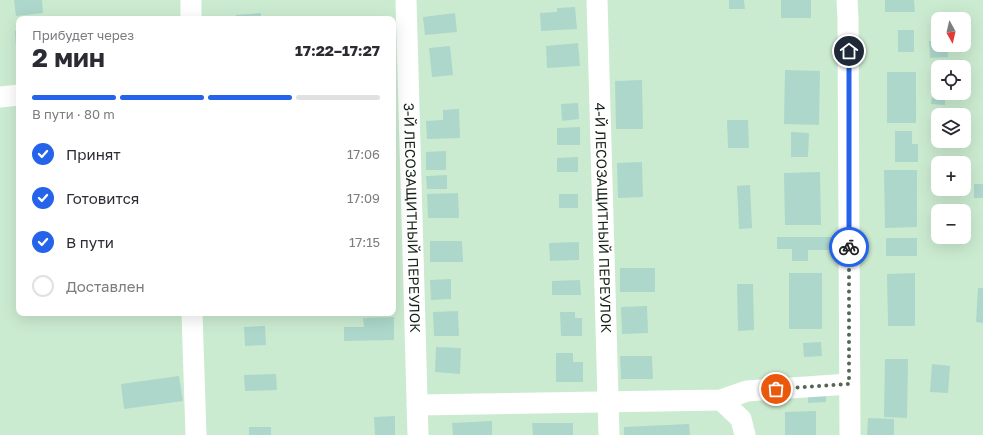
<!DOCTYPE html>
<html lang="ru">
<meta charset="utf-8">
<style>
:root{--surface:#fff;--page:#f7f7f7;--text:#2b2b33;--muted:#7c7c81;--line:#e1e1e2;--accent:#2563eb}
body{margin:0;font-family:"Golos Text",sans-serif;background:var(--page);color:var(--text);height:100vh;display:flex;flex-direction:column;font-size:15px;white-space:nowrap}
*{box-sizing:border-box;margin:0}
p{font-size:13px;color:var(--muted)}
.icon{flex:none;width:22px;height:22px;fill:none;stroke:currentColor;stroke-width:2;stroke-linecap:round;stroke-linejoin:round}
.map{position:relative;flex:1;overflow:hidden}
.drawer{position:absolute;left:16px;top:16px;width:380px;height:300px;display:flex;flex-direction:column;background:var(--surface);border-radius:8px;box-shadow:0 4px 16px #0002}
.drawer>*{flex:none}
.needle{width:26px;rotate:172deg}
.buttons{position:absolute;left:931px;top:12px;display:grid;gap:8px}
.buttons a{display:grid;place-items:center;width:40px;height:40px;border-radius:8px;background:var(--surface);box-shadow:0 4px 16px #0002;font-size:20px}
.pin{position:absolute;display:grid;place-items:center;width:34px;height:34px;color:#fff;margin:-17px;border:2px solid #fff;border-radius:50%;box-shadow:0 1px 4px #0007}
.courier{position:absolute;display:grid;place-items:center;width:40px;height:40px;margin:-20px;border:3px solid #2563eb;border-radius:50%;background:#fff;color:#222;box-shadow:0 1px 5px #0007}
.summary em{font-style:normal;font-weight:700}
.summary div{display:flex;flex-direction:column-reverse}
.summary{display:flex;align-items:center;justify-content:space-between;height:68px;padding:0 16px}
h1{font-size:26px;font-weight:700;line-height:30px}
.bar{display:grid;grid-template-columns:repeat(4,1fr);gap:6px 4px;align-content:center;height:48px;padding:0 16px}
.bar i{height:5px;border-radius:3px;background:var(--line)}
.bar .on{background:var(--accent)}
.bar p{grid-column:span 4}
ol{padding:0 16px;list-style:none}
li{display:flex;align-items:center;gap:12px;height:44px}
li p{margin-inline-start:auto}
li .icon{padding:4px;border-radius:50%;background:var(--accent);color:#fff;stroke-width:4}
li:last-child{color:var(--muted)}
li i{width:22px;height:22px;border:2px solid var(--line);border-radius:50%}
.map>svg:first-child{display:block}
.building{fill:#acd7ca}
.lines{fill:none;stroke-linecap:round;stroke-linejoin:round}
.minor{stroke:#fff;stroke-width:21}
.done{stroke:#546757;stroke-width:4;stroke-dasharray:0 7.2}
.route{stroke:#2563eb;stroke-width:5}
.labels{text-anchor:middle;stroke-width:4;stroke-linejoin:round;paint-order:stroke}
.street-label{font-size:14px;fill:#142016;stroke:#fff}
</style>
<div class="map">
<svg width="983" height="435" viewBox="0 0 983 435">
<rect width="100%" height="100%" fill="#cbebd0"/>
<!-- building -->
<path class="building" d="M14 0H42L43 13 16 16Z
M729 0H744L745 9H729Z
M781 0H811V18H781Z
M885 0H914L915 12H885Z
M575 7 577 29 541 31 540 13 557 12V8Z
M261 13V19H236V15Z
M455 13 457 32 425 35 423 17Z
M387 16V19H359V17Z
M898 30H914V52H898Z
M15 31H19V64H17Z
M929 41H938V45H947L948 57 930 58Z
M578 43 580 66 547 68 546 46Z
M450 46 453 75 432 77 429 48Z
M785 70 820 71 819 125 784 124Z
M887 72H916V123H887Z
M642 80 643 129H616L615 81Z
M932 97 945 98V105L931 104Z
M578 103 579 119 562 121 561 104Z
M459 109 460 138 427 139 426 121 443 120V110Z
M727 120H748L749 148H728Z
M580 127V145H557V128Z
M895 131H912V144H918V162H895Z
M791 132 809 133 808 157H791Z
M446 151V170H426V152Z
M578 157V172H557V158Z
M642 162 643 197 618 198 617 163Z
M884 170H917V227L885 228Z
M820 172 821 225H785L784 173Z
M447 175V189H427L426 176Z
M964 183H966V195L948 196V189H964Z
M974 184H983V198H974Z
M750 185 752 228 739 229 737 186Z
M458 193 459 218H428L427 194Z
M559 194H578V208H559Z
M777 237H835V250H808V261H792V249H777Z
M886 238H917V256H886Z
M430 241H462L463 262H430Z
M579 242V260L550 261 549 243Z
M620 268H655V292H620Z
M789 273H822V329H789Z
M915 273V326H888L887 274Z
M451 279V299L431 300 430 280Z
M580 280 581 295H552V281Z
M737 284H753L754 330 738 331Z
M978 288H983V323L976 322Z
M647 306 648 333 622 334 621 307Z
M458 311 459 336H434L433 312Z
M560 312H575V318H582V336H561Z
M394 317V340L344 341V327H364L363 318Z
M265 326 266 345 245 346 244 327Z
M821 342 822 356 804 357 803 343Z
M436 347 461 348 460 374 435 372Z
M556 353H573V362H583V382H556Z
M620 356H652L653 379H621Z
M885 359H908L907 418 884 417Z
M932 364 950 366 948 393 930 392Z
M276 374 277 390 245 391 244 375Z
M179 376 183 401 124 409 121 384Z
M826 392V402L808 403V393Z
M816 411V435H785V412Z
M395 416V435H375L374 417Z
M868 418 894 419V435H867Z
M492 421V435H453L452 423Z
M532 423H573V435H533Z
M689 424 690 435H624V427Z
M249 427H271V435H249Z"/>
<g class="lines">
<!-- minor -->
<g class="minor">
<path d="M191 0V19"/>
<path id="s1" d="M406 0 418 435"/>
<path id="s2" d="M597 0 609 435"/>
<path d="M847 0 848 19 850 435"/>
<path d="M0 97 19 95"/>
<path d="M192 313 196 435"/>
<path d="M721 400 741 419 745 435"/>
<path d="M417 405 721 400 747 391 849 384"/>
</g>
</g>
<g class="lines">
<!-- done -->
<path class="done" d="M776 389 849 384V247"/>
<!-- route -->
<path class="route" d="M849 51V247"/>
</g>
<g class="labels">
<!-- street labels -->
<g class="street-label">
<text dy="5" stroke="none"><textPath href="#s1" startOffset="218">3-Й ЛЕСОЗАЩИТНЫЙ ПЕРЕУЛОК</textPath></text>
<text dy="5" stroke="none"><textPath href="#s2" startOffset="218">4-Й ЛЕСОЗАЩИТНЫЙ ПЕРЕУЛОК</textPath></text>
</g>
</g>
</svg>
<div class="buttons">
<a><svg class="needle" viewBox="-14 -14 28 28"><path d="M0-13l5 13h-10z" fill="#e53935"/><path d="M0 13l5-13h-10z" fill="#7c7c81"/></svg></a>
<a><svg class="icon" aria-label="locate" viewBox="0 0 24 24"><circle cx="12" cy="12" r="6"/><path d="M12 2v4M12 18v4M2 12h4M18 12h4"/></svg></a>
<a><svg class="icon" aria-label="layers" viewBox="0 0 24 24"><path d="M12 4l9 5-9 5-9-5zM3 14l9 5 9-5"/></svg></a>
<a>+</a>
<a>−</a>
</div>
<div class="pin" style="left:776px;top:389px;background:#ea580c"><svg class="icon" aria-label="bag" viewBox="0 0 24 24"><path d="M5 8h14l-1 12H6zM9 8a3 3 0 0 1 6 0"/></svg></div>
<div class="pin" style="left:849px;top:51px;background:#1f2937"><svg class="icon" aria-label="home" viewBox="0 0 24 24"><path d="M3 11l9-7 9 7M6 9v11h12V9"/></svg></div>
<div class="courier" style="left:849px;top:247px"><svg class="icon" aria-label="bike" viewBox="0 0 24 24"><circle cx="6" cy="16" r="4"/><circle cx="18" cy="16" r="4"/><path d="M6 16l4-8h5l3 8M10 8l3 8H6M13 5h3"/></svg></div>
<section class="drawer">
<div class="summary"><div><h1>2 мин</h1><p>Прибудет через</p></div><em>17:22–17:27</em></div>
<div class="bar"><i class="on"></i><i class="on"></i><i class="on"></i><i></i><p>В пути · 80 m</p></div>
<ol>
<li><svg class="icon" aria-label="check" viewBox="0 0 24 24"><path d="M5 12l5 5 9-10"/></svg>Принят<p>17:06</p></li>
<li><svg class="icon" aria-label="check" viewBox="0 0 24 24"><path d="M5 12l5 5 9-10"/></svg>Готовится<p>17:09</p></li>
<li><svg class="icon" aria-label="check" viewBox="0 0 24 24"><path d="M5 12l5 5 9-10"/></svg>В пути<p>17:15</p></li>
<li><i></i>Доставлен</li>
</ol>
</section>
</div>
